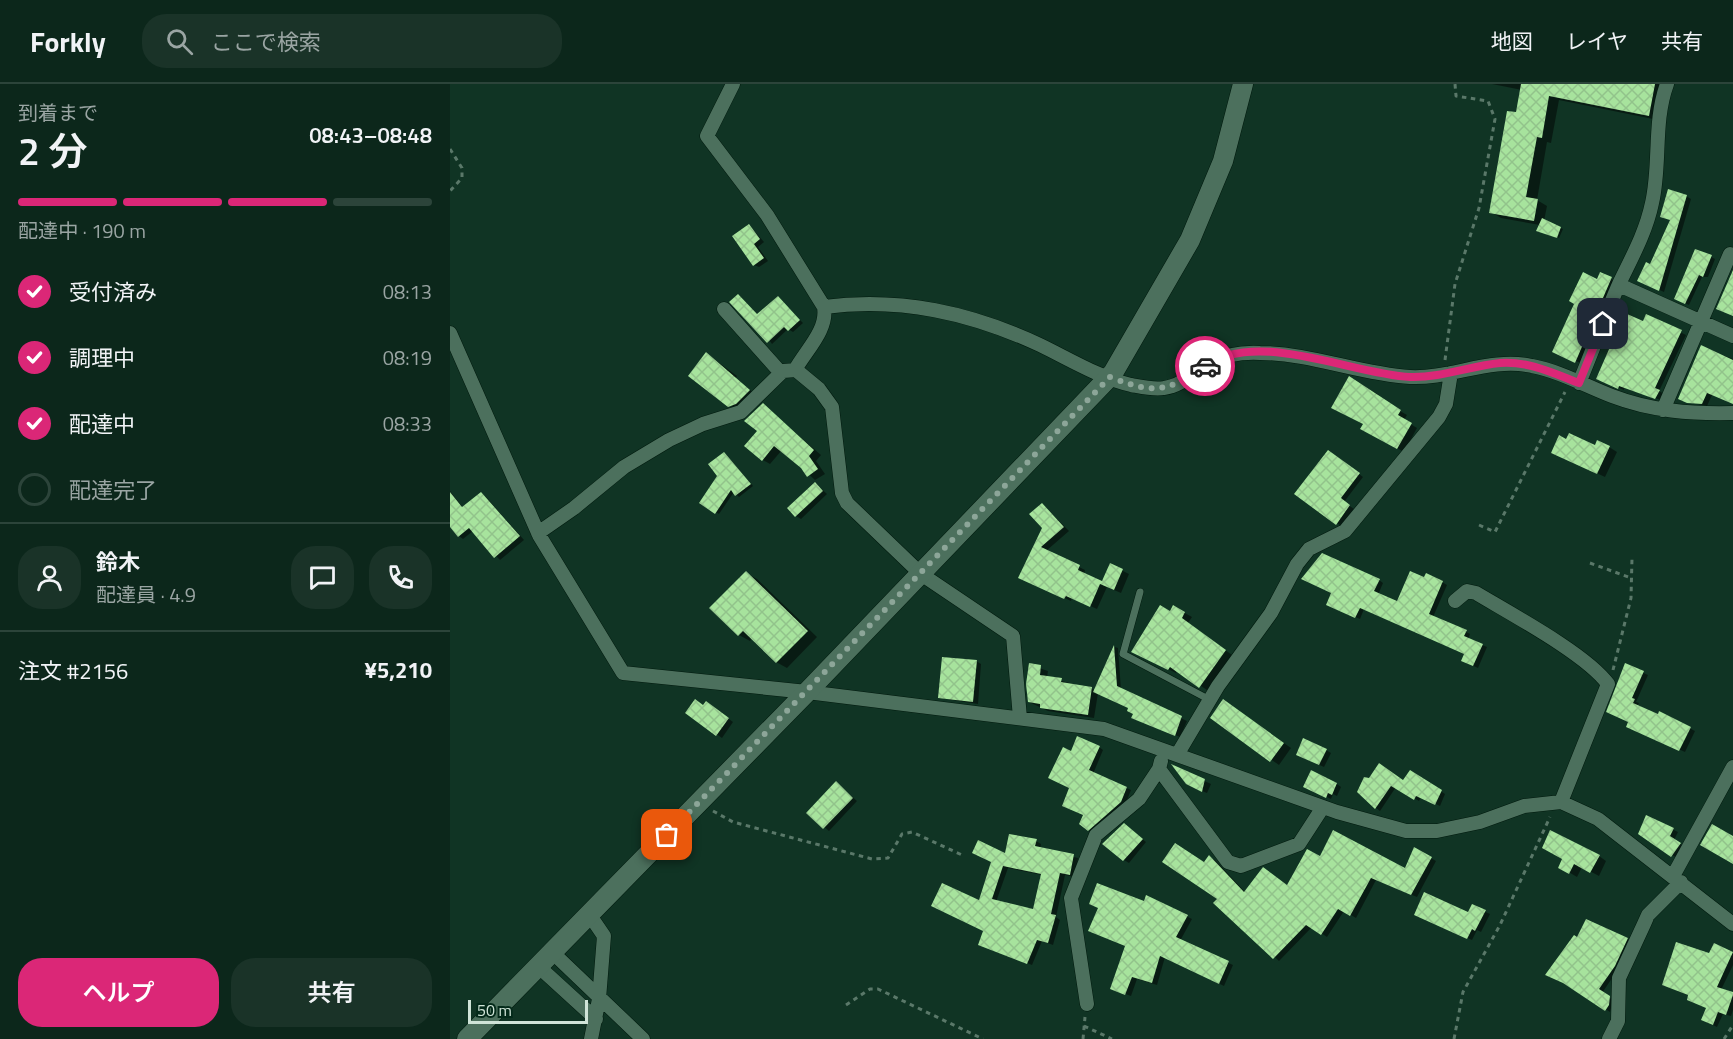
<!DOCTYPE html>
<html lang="ja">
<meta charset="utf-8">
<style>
:root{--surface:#0c271b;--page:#1a3328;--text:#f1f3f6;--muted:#9aa5a3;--line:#2c443a;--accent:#db2777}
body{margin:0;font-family:"Titillium Web","Noto Sans JP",sans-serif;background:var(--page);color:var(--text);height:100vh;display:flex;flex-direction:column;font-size:22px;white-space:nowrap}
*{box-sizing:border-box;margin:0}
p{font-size:20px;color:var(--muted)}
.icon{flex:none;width:33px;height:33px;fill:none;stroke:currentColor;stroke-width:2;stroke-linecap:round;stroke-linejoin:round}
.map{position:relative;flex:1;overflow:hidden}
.sheet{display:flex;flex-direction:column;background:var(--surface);width:450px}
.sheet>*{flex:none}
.scale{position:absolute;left:18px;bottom:15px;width:120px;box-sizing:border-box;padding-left:6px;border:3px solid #d0e4d8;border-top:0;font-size:16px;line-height:21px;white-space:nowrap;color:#d0e4d8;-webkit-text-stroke:4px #042a1a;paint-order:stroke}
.pin{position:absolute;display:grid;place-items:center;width:51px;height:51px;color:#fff;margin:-26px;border-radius:12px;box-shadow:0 3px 9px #0006}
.courier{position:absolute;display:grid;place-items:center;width:60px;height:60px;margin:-30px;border:4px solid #db2777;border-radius:50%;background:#fff;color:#222;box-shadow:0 2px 8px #0007}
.head em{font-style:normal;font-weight:600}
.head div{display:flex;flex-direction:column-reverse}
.head{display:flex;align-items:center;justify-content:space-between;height:102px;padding:0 18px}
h1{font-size:39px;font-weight:600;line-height:45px}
.bar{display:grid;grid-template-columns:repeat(4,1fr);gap:9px 6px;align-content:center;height:72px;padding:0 18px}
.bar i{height:8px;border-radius:4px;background:var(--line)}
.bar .on{background:var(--accent)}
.bar p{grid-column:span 4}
.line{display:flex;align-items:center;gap:15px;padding:0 18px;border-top:2px solid var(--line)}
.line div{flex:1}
.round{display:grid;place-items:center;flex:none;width:63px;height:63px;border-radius:24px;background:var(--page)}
ol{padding:0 18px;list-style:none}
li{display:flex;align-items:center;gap:18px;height:66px}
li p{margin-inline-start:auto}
li .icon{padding:6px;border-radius:50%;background:var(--accent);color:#fff;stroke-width:4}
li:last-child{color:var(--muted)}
li i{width:33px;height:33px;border:3px solid var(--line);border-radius:50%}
.button{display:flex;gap:12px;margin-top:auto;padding:12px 18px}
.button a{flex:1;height:69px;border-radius:24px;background:var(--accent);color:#fff;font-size:24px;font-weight:600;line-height:69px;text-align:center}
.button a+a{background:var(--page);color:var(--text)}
header{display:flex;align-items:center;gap:36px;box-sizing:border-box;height:84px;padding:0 30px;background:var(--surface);border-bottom:2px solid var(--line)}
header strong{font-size:28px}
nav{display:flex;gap:33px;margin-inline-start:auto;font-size:21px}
.search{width:420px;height:54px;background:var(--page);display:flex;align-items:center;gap:15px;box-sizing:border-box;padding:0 21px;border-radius:24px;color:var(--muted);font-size:22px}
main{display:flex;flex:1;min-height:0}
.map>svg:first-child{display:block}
.shadow{fill:#0007;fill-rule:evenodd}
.building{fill:url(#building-cross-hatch);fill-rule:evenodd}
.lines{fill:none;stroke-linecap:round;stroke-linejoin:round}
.lane-casing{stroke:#011a0e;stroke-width:8}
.street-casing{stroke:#011a0e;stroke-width:15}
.secondary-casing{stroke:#011a0e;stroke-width:21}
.path{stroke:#5a7869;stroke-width:3;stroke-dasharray:4.5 4.5;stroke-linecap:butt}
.lane{stroke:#4c705d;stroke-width:7}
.street{stroke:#4c705d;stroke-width:14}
.secondary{stroke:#4c705d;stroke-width:20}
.done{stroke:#8da699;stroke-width:6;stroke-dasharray:0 10.8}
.route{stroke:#db2777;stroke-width:8}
</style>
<header>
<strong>Forkly</strong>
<div class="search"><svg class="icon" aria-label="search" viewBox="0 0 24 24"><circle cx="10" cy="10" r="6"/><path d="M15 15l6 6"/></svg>ここで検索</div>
<nav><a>地図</a><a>レイヤ</a><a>共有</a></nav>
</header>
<main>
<section class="sheet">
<div class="head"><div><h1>2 分</h1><p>到着まで</p></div><em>08:43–08:48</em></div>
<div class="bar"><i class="on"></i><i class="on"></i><i class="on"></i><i></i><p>配達中 · 190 m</p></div>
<ol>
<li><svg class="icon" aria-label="check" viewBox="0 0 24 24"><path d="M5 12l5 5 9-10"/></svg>受付済み<p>08:13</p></li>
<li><svg class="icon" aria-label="check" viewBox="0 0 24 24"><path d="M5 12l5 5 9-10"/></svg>調理中<p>08:19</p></li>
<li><svg class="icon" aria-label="check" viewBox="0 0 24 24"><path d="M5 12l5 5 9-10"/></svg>配達中<p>08:33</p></li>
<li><i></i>配達完了</li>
</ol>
<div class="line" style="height:108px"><a class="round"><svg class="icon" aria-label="person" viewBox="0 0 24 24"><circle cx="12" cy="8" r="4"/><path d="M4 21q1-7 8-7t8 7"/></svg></a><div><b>鈴木</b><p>配達員 · 4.9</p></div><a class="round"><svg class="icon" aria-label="chat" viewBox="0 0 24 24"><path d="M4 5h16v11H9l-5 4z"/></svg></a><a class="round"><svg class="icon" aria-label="phone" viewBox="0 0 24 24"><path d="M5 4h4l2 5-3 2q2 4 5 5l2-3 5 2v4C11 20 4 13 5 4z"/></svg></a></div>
<div class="line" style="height:78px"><div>注文 #2156</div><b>¥5,210</b></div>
<div class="button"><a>ヘルプ</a><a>共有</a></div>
</section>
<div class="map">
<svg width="1283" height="955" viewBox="0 0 1283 955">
<defs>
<pattern id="building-cross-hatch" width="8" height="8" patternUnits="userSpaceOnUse" patternTransform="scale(1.5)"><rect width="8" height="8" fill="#a7e39d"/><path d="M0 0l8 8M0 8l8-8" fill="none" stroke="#92c38b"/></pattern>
</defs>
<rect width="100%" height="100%" fill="#103424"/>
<!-- shadow -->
<path class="shadow" d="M1042 0H1216L1208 36 1109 16 1101 59 1097 58 1087 116 1097 122 1094 137 1113 145 1109 154 1090 147V141L1051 134 1041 128 1072 6Z
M1236 112 1241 115 1214 208 1194 199 1221 136Z
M299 141 314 158 308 163 318 177 309 183 304 181Z
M1261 173 1265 175 1258 193H1252L1239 221 1226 215Z
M1151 190 1169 199 1134 280 1112 272Z
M289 212 308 231 328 214 353 239 343 248 338 245 322 260Z
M1197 232 1236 251 1209 307 1214 310 1211 316 1174 304V306L1152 297 1171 240 1193 239Z
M1251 263 1283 275V319L1262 311 1257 322 1235 317Z
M257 270 287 292 285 295 307 311 287 326 279 321Z
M900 294 929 311 927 314 957 331 954 336 967 344 954 368 912 344 915 340Z
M313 321 371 371 366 377 375 390 365 396 332 366 320 380 313 376 309 347Z
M1117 357 1159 363 1167 368 1155 393 1110 372Z
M883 370 913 393 894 418 904 425 891 442 887 439Z
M277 372 303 402 289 413 284 408 269 430 251 419 269 392Z
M366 400 377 410 351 435 346 432Z
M0 407 13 424 31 410 36 413 74 456 50 476 23 447 13 455 9 452 0 440Z
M592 420 619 447 596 467 629 483 635 486 634 490 653 499 661 481 679 490 671 509 657 503 647 525 622 514 621 517 576 496 593 443Z
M296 489 307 495 367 553 337 584 326 578 302 554 300 557 289 551 262 524Z
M929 496 933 499 928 511 947 519 992 498 997 501 983 533 1016 548 1020 550 1018 555 1037 563 1028 584 1017 579 1016 570 914 525 910 535 882 523Z
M724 523 742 533 738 539 782 571 757 606 727 586 726 589 690 571Z
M665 563 668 564 671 606 737 637 730 653 687 635 680 624 648 609 644 634 598 627 579 618 580 581 598 587 597 593 645 606Z
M526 577 531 580 528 620 490 614Z
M1175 581 1198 591 1186 618 1189 619 1187 622 1209 632 1210 629 1245 647 1235 668 1183 645Z
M261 622 283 638 272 654 237 629Z
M781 622 841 664 829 681 762 634Z
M649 663 653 666 643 690 681 706 675 721 643 749 639 746 621 704 622 669Z
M876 666 881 669 874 683 852 673Z
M725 683 761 700 757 709 742 703Z
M960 688 995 710 990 722 971 713 969 717 946 703 930 727 926 724 915 694 954 698Z
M386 699 407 717 379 747 358 729Z
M887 700 891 703 887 712 883 710 881 715 860 705Z
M1197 733 1228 748 1224 756 1235 763 1227 774 1189 750Z
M679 744 696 758 679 779 674 776Z
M586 757 591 760 590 765 628 774 625 793 615 791 606 833 610 836 603 861 592 857 582 881 535 863 530 818 556 771ZM558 784 592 791 584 827 546 818Z
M965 765 986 777 967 813 926 796 906 834 894 827 877 853 862 843 829 877 765 819 769 814 754 780 759 773 765 776 796 809 838 802 871 774 956 786Z
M1149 772 1156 777 1149 792 1132 783 1127 793 1110 783Z
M697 813 742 835 730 857 783 881 774 902 715 873 707 901 687 895 681 912 667 907Z
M1022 822 1040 830 1031 848 1027 846 1022 856 971 833 1018 830Z
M1177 855 1181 857 1169 884 1152 909 1163 916 1160 928 1117 900Z
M1264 861 1283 870V881L1271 906 1283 910V926L1281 932 1273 930 1267 943 1257 938 1258 924 1240 912 1213 901 1260 871Z"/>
<!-- building -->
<path class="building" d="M1071 0H1205L1199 32 1099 12 1092 54 1087 53 1076 113 1088 115 1084 137 1039 129 1057 27 1066 28Z
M1218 105 1237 111 1209 207 1187 197 1196 178 1200 180 1220 136 1210 133Z
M1092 134 1111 143 1107 154 1086 147Z
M299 140 310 155 304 160 314 174 303 182 282 152Z
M1245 165 1262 171 1253 193 1249 191 1235 220 1224 215Z
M1283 186V232L1266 225Z
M1133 188 1147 195 1150 188 1162 193 1125 279 1102 268 1124 220 1119 217Z
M288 210 307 230 328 212 350 236 338 247 334 243 317 259 279 218Z
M1168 226 1193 237 1196 230 1232 246 1205 304 1210 306 1205 315 1169 302 1168 305 1146 295 1170 240 1163 237Z
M1251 261 1283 276V320L1257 309 1252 320 1237 319 1228 315Z
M256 268 300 306 286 320 278 323 238 292Z
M899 292 951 326 948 331 962 339 947 365 910 345 913 340 881 324Z
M313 319 364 366 359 372 368 385 357 393 351 384 324 362 312 377 294 362 307 347 294 337Z
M1119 349 1145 361 1147 356 1160 362 1147 390 1101 369 1109 351 1116 355Z
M878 366 910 389 891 414 900 421 886 441 844 410Z
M274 368 301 400 285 412 281 406 265 430 249 419 267 392 258 380Z
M365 398 373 407 345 433 337 424Z
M0 408 12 423 31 408 70 452 44 474 19 444 8 453 0 443Z
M592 419 614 443 591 463 630 481 628 486 652 497 660 479 673 485 664 506 650 500 640 523 616 512 614 515 568 494 592 444 579 430Z
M872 469 930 495 924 507 947 517 960 487 974 493 976 489 993 497 979 530 1017 546 1014 552 1033 560 1023 582 1011 577 1014 570 910 524 905 534 876 521 881 509 851 495Z
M296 487 358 547 326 579 293 547 288 552 259 524Z
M710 521 720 527 723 521 735 528 732 534 776 566 749 604 720 583 718 586 681 568Z
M664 561 667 602 732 632 725 652 681 634 683 630 677 627 678 624 643 608Z
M492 573 527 576 523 618 488 614Z
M579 579 591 581 590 591 612 594 611 598 642 603 638 631 590 624V620L578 618 576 600Z
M1175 579 1194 587 1182 614 1185 615 1183 619 1208 630 1209 627 1241 643 1229 667 1176 643 1178 638 1156 628Z
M245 615 253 621 256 617 279 634 266 652 235 629Z
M773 615 834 659 820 678 760 634Z
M627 652 650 662 639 686 677 703 671 718 638 747 629 740 633 731 612 722 619 704 598 694 613 663 621 667Z
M853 654 877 665 869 681 846 671Z
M929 679 953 696 960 686 992 706 985 721 966 712 964 716 941 702 925 725 907 708 914 693 919 694Z
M721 680 755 695 752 708 736 700Z
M861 686 887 699 882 711 878 709 876 714 853 703Z
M386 697 403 714 373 745 356 729Z
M1196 731 1224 744 1220 752 1231 759 1221 773 1188 750Z
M674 739 693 755 673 777 652 760Z
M1262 740 1283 752V780L1250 761Z
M883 746 955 784 964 763 982 773 961 811 921 794 900 832 888 825 871 851 856 841 823 875 763 819 767 815 712 778 725 759 754 778 759 771 794 808 813 783 837 801 857 765 870 772Z
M1100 746 1150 771 1140 789 1124 780 1119 790 1108 784 1112 775 1092 764Z
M559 750 587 755 585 762 624 770 620 791 610 789 601 830 606 831 598 859 587 856 577 880 528 861 533 847 481 822 492 799 529 816 541 778 522 769 528 756 555 769ZM553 782 591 790 583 825 542 815Z
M647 799 694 817 696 811 738 831 726 853 779 877 769 900 710 872 702 899 682 893 675 911 660 905 675 862 638 847 648 824 639 820Z
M974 808 1018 828 1022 820 1036 826 1025 847 1022 845 1017 855 964 831Z
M1136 835 1178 854 1165 882 1149 905 1160 912 1159 921 1155 927 1113 899 1095 891 1124 851 1127 853Z
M1226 858 1259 869 1264 859 1283 868 1267 903 1283 908V911L1276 931 1268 928 1263 941 1251 936 1256 924 1237 916 1238 911 1212 901Z"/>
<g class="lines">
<!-- lane casing -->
<g class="lane-casing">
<path id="lane" d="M690 508 673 570 760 616"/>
</g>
<!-- street casing -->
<g class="street-casing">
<path id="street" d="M283 0 257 52 317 131 374 223C378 246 356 266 345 286
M1169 201 1283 252
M374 223C451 213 521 229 590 261 619 275 650 294 681 301 692 303 704 306 714 304 732 302 745 287 759 279 775 271 792 268 810 269 861 269 909 290 960 293 1001 295 1040 273 1082 282 1109 287 1136 302 1162 312 1201 327 1241 330 1283 329
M274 225 331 289
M0 249 89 451 173 589 357 608 654 645 887 728 956 747H987L1030 738 1074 722 1111 718 1148 735 1283 840
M1129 299C1143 266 1155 232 1169 200 1182 173 1196 148 1202 119 1211 80 1203 38 1217 0
M1213 326 1280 170
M88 449 124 424 174 383 219 356 253 340 291 328 333 287 346 286 369 305 382 323 392 409 397 419 471 490 563 552 570 634
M1005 517 1017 507 1026 509C1061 530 1136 570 1158 600L1111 718
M727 671 768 602 821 529 847 480 859 465 895 447 989 333 996 320 1001 289
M711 677 709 685 778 778 791 782 849 760 873 723
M1223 792 1283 683
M139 830 154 852 149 915 141 955
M102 868 193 955
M88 882 146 935
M637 920 621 814 646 751 689 715 709 685
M1159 955 1168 937 1169 894 1194 840 1198 831 1231 798"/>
</g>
<!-- secondary casing -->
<g class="secondary-casing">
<path id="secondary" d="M17 955 357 608 663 289 740 156 773 77 793 0"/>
</g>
<!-- path -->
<path class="path" d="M0 65 12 84V94L0 107
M995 276 1005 200 1029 124 1045 35 1038 17 1006 12 1005 0
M1029 441 1045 448 1115 308
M1140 479 1181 494
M1163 586 1181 514 1182 474
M263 727 283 738 422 775 438 774 452 750 462 748 512 771
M396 921 420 905H428L533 955
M634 942 662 955
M633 955 635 933
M1004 955 1013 908 1050 841 1100 733
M1274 955 1283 941"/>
<!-- lane -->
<use href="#lane" class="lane"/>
<!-- street -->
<use href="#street" class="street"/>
<!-- secondary -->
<use href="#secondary" class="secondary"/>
</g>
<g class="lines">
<!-- done -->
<path class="done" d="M217 751 660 293C704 310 716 309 755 282"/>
<!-- route -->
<path class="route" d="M755 282C808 245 901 290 960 293 991 294 1020 282 1050 279 1079 277 1103 289 1129 299L1153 240"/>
</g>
</svg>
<div class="scale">50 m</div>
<div class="pin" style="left:217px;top:751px;background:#ea580c"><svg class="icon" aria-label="bag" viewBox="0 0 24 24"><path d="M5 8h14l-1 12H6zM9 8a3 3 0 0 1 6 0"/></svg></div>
<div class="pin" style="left:1153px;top:240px;background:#1f2937"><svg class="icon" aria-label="home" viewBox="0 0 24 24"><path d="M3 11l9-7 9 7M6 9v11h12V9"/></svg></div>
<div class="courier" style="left:755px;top:282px"><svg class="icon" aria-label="car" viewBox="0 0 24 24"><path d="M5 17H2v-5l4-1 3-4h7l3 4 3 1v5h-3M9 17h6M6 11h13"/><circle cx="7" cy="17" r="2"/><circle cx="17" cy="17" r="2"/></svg></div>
</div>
</main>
